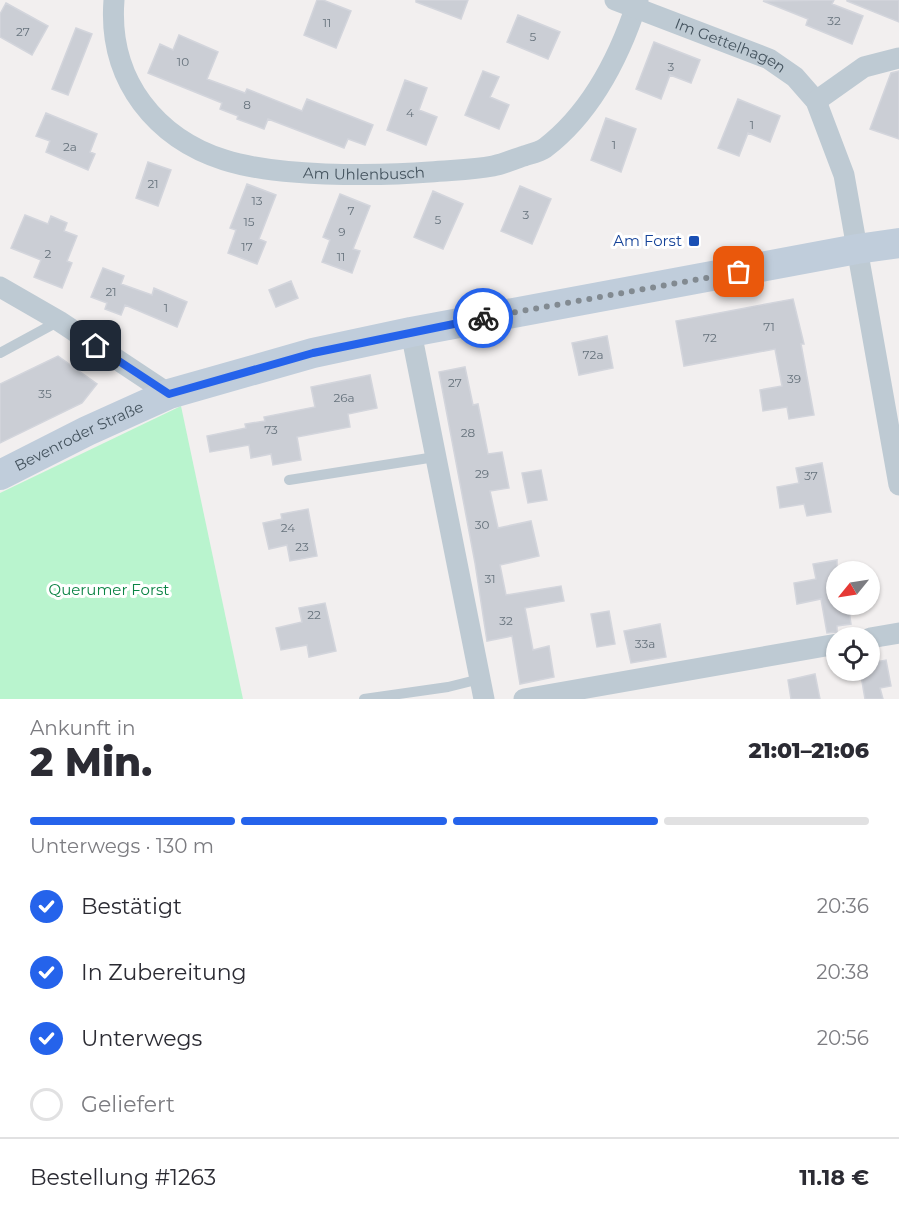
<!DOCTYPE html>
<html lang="de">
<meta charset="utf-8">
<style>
:root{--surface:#fff;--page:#f7f7f7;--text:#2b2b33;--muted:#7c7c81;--line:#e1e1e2;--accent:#2563eb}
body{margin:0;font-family:Montserrat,sans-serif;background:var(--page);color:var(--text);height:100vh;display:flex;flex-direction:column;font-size:22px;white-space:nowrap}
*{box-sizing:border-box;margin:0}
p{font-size:20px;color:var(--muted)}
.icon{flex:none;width:33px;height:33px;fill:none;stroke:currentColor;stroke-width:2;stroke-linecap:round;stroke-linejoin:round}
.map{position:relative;height:699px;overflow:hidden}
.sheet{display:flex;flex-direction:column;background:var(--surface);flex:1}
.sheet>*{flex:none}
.needle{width:39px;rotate:240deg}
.buttons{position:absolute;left:826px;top:561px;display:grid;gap:12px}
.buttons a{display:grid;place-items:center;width:54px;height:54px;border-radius:50%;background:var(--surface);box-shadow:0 2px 4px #0004;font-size:30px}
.pin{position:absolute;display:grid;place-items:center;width:51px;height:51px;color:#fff;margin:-26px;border-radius:12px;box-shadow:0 3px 9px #0006}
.courier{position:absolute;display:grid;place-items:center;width:60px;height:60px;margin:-30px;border:4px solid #2563eb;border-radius:50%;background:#fff;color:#222;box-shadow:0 2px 8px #0007}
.overview em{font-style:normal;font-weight:800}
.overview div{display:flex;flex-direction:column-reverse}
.overview{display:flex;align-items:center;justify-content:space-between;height:102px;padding:0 30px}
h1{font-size:39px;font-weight:800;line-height:45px}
.bar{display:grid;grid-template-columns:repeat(4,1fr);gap:9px 6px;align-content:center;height:72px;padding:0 30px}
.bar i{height:8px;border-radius:4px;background:var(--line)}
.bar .selected{background:var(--accent)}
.bar p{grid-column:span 4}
.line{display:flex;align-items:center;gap:15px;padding:0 30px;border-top:2px solid var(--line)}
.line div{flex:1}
ol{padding:0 30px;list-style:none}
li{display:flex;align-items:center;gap:18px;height:66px}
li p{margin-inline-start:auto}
li .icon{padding:6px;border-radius:50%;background:var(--accent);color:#fff;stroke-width:4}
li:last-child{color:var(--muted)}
li i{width:33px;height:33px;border:3px solid var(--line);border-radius:50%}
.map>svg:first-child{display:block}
.green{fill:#b9f4ce}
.building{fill:#cbced5;stroke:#d3d5dc;stroke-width:1.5}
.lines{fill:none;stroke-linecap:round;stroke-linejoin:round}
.lane{stroke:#becad3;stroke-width:10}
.street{stroke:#becad3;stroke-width:21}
.secondary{stroke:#c0cddb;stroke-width:30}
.done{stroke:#828a91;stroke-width:6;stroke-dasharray:0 10.8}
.route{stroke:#2563eb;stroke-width:8}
.transit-dot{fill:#1a4fb4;stroke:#fff;stroke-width:2}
.labels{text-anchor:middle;stroke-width:6;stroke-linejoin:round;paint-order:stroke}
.number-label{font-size:12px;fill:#66727c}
.street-label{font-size:15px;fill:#45545f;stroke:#fff}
.transit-label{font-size:15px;fill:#164399;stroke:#fff;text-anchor:end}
.park-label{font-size:15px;fill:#0c8445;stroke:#fff}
</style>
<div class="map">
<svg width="899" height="699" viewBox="0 0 899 699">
<rect width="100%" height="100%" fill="#f2efef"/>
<!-- green -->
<path class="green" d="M181 406 243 699H0V493Z"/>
<!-- building -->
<path class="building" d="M317 0H323L351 11 336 48 304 35Z
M416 0H468L461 19 416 2Z
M834 0 832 4 863 16 852 44 806 25 808 19 763 1Z
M847 0H899V22L847 1Z
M6 3 48 26 32 55 0 37V14Z
M518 15 560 32 548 59 507 42Z
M76 28 92 34 68 95 52 89Z
M179 35 218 52 207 79 245 93 247 89 302 111 307 99 373 125 365 145 348 139 344 148 268 119 264 129 237 119 238 116 220 109 222 103 148 73 160 44 173 50Z
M654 42 700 60 691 83 670 75 661 99 636 89Z
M483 71 499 77 490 97 509 105 499 129 465 115Z
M899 71V139L870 129 891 73Z
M405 80 427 88 419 110 437 117 426 145 387 130Z
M738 99 780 116 770 142 748 133 739 156 718 148Z
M46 113 97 134 90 152 95 154 88 170 46 152 50 141 36 136Z
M606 118 636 129 621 172 591 160Z
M148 162 171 170 158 206 136 198Z
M247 184 276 195 259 239 266 242 257 264 228 253 236 230 230 228Z
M520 186 551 199 532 244 501 231Z
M433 191 463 204 443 249 414 237Z
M340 194 370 206 353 249 360 251 352 273 322 262 330 240 323 237Z
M25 215 48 224 51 216 67 223 64 231 77 236 67 261 72 263 62 288 34 277 41 260 11 248Z
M103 268 124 276 121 284 152 295 154 288 187 302 177 327 125 305 121 315 105 309 107 303 91 297Z
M291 281 298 298 276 307 269 290Z
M793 299 804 344H801L814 415 789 419 787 407 763 411 760 390 782 386 775 349 684 366 676 321Z
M607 336 613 368 579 375 572 343Z
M58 356 97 384 82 403 0 443V384Z
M465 367 473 405 478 404 488 454 502 452 509 488 490 491 498 528 531 521 539 556 500 565 506 595 561 586 564 601 525 608 533 650 549 646 554 677 520 684 512 636 487 641 475 563 439 372Z
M370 375 377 408 348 414 350 427 297 437 301 460 273 465 271 454 251 458 249 445 210 452 207 436 246 428 245 424 265 421 264 417 315 407 311 387Z
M822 463 831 512 807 516 804 504 780 508 777 487 799 483 796 468Z
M541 470 547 500 528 503 522 473Z
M308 509 317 556 290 561 287 545 269 549 263 523 282 519 281 514Z
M837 560V604H848L851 624 837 626V632L827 633 821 599 797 604 794 583 816 579 813 564Z
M325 603 336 651 309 657 307 645 281 650 276 628 302 622 299 608Z
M609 611 615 644 597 647 591 614Z
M660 624 666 657 631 663 624 631Z
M886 660 891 686 880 688 883 699H865L860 670H870V663Z
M815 674 820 699H791L788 680Z"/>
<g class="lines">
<!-- lane -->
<path class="lane" d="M0 353 59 321
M289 480 435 457
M364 699 448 687 480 679"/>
<!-- street -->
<g class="street">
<path id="s1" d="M114 0C111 38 119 72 142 103 187 163 255 171 325 174 362 175 394 175 430 172 451 170 473 170 493 166 504 164 514 159 524 156 530 154 539 152 545 148 592 112 620 56 638 0"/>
<path id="s2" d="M615 0 769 59 795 77 816 101 844 175 899 485"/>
<path d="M816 101 864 67 899 58"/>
<path d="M0 287 59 321 169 394"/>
<path d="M411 332 484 699"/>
<path d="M870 638 899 633"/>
<path d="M524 699 837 644"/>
</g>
<!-- secondary -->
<path class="secondary" id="s3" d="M0 475 87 431 169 394 313 353 411 332 857 249 899 243"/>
</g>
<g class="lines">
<!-- done -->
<path class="done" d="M483 318 739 272"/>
<!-- route -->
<path class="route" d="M96 346 169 394 313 353 483 318"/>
</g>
<!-- markers -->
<rect class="transit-dot" x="688" y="235" width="12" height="12" rx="3"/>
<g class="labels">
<!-- number labels -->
<g class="number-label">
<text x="834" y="25">32</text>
<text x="327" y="27">11</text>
<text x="23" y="36">27</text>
<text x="533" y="41">5</text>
<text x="183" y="66">10</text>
<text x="671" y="71">3</text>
<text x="247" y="109">8</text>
<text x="410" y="117">4</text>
<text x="752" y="129">1</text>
<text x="614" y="149">1</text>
<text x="70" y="151">2a</text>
<text x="153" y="188">21</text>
<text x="257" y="205">13</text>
<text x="351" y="215">7</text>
<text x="526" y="219">3</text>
<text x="438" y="224">5</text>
<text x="249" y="226">15</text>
<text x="342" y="236">9</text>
<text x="247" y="251">17</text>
<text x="48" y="258">2</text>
<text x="341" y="261">11</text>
<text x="111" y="296">21</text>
<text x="166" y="312">1</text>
<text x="769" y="331">71</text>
<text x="710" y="342">72</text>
<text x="593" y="359">72a</text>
<text x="794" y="383">39</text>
<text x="455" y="387">27</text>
<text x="45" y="398">35</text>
<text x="344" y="402">26a</text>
<text x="271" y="434">73</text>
<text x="468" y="437">28</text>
<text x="482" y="478">29</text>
<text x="811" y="480">37</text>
<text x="482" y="529">30</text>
<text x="288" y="532">24</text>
<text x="302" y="551">23</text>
<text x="490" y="583">31</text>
<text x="314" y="619">22</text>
<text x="506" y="625">32</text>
<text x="645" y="648">33a</text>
</g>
<!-- street labels -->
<g class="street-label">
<text dy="5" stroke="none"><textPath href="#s2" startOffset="124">Im Gettelhagen</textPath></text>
<text dy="5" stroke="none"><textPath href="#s1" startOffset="352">Am Uhlenbusch</textPath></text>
<text dy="5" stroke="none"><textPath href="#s3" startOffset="88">Bevenroder Straße</textPath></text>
</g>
<!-- transit labels -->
<g class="transit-label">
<text x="682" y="246">Am Forst</text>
</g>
<!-- park labels -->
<g class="park-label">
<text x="109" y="595">Querumer Forst</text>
</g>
</g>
</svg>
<div class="buttons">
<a><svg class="needle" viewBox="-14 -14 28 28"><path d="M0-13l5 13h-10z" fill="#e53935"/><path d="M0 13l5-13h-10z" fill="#7c7c81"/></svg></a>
<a><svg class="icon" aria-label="locate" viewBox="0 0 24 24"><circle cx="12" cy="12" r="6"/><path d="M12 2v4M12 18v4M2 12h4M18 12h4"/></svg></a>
</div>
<div class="pin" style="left:739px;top:272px;background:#ea580c"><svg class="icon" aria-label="bag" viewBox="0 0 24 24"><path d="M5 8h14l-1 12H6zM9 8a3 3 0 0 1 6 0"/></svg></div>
<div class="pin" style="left:96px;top:346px;background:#1f2937"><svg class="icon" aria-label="home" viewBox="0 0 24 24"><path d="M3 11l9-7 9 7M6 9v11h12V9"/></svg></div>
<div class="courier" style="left:483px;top:318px"><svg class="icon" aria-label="bike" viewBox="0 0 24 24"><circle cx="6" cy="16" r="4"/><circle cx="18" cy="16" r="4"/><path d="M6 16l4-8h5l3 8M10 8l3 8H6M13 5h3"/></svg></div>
</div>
<section class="sheet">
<div class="overview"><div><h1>2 Min.</h1><p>Ankunft in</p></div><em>21:01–21:06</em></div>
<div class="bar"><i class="selected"></i><i class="selected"></i><i class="selected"></i><i></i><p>Unterwegs · 130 m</p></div>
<ol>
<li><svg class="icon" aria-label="check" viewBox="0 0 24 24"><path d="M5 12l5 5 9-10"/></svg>Bestätigt<p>20:36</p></li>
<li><svg class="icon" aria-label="check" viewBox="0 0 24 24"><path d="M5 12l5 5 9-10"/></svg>In Zubereitung<p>20:38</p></li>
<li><svg class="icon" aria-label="check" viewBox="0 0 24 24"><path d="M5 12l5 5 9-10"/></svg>Unterwegs<p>20:56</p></li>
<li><i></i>Geliefert</li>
</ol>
<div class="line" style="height:78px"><div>Bestellung #1263</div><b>11.18 €</b></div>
</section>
